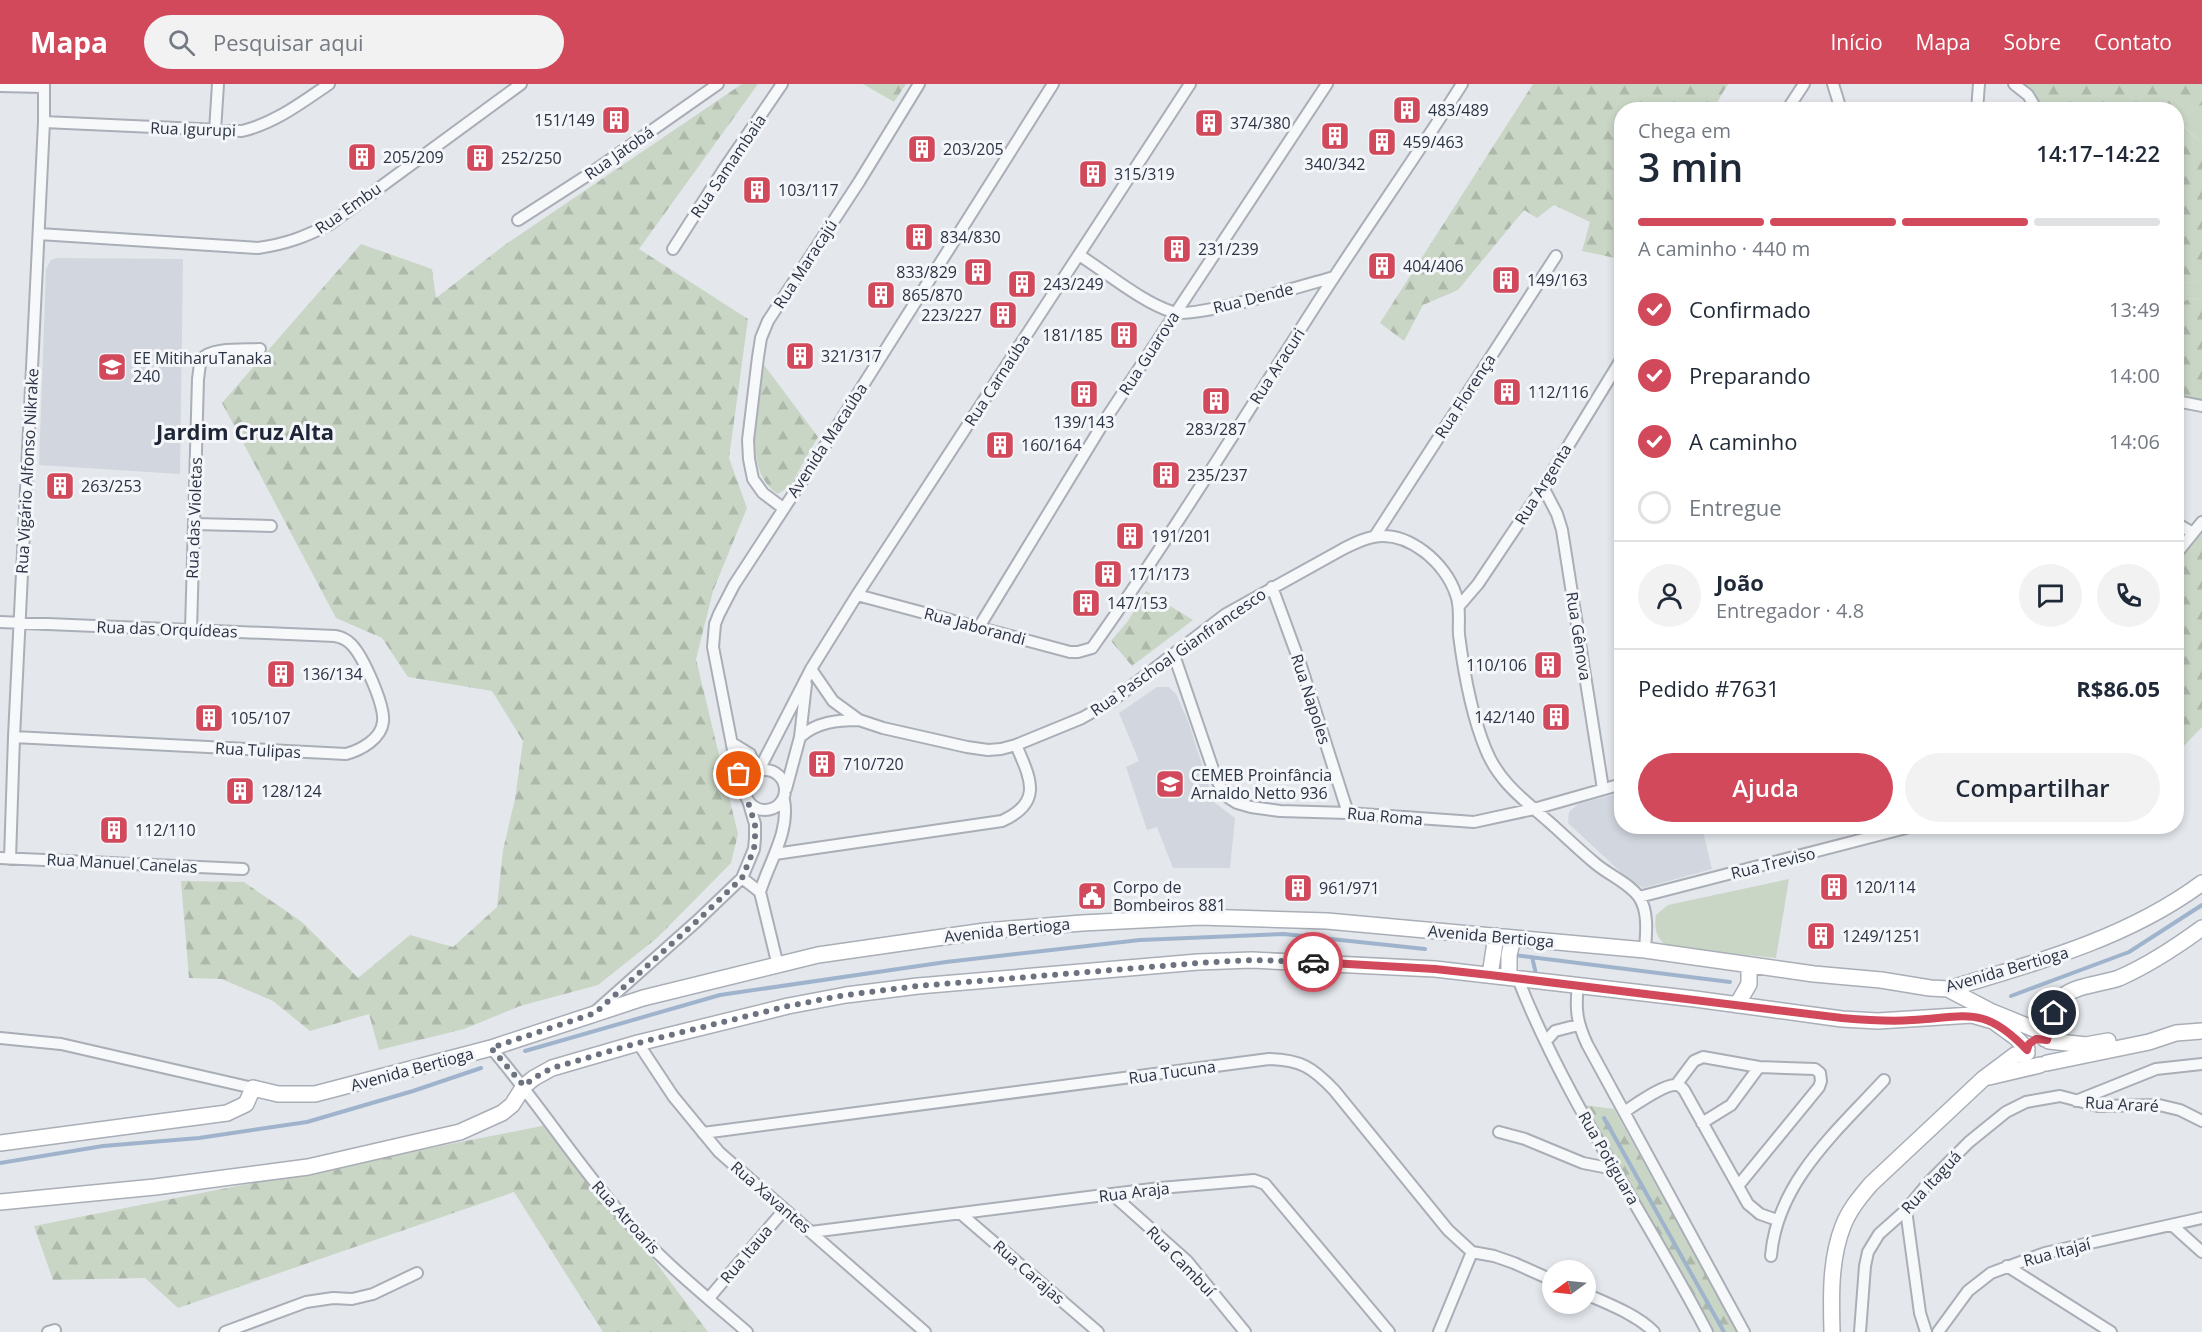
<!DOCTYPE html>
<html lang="pt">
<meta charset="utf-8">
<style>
:root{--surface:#fff;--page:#f2f2f3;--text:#1f2937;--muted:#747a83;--line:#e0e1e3;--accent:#d1495b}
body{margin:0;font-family:"Open Sans",sans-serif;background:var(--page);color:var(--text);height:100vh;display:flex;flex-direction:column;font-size:22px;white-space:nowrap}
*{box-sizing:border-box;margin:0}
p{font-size:20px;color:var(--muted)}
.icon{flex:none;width:33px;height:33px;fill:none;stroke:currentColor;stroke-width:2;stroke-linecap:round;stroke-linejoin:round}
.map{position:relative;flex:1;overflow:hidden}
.panel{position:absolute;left:1614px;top:18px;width:570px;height:732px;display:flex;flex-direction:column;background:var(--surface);border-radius:24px;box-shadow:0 3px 9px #0003}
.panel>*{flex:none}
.needle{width:39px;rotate:255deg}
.controls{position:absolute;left:1542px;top:1176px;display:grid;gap:12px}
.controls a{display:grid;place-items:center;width:54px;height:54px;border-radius:50%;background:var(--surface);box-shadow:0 3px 9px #0003;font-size:30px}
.pin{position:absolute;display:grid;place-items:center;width:51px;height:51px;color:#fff;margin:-26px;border:3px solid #fff;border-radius:50%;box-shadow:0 2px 6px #0007}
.courier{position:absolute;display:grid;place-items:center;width:60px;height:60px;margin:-30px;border:4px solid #d1495b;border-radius:50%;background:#fff;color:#222;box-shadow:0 2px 8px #0007}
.overview em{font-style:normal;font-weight:600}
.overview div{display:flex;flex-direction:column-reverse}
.overview{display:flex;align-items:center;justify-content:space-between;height:102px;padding:0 24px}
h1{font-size:39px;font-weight:600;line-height:45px}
.bar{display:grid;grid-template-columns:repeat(4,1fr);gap:9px 6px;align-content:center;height:72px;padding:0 24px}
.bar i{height:8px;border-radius:4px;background:var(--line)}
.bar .on{background:var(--accent)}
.bar p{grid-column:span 4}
.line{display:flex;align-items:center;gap:15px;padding:0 24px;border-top:2px solid var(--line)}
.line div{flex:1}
.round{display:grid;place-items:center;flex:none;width:63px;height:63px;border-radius:32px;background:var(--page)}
ol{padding:0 24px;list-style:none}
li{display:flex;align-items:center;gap:18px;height:66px}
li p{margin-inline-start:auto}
li .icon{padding:6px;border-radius:50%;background:var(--accent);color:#fff;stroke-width:4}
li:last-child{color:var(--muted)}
li i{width:33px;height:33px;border:3px solid var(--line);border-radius:50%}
.primary-button{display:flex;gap:12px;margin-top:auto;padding:12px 24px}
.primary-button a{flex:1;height:69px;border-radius:36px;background:var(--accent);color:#fff;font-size:24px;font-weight:600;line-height:69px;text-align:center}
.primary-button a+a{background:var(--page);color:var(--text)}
header{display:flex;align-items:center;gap:36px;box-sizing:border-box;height:84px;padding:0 30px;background:var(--accent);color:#fff}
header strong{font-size:28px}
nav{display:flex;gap:33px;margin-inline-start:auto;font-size:21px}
.search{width:420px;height:54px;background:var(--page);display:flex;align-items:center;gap:15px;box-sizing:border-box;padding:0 21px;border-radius:33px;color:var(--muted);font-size:22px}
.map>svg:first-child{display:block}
.built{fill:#d2d6de}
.green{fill:#c9d6c5}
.forest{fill:url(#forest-firs)}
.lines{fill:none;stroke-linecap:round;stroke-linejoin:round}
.stream{stroke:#9fb4cc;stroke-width:4}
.street-casing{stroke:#a9aeb7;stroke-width:14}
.secondary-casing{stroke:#a9aeb7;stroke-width:18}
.street{stroke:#f7f8fa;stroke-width:10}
.secondary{stroke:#fff;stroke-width:15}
.done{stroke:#6c737f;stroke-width:6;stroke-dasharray:0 10.8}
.route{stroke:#d1495b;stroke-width:8}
.labels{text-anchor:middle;stroke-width:6;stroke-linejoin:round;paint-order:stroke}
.poi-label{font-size:16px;fill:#2b3445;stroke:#f4f6f9;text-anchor:start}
.street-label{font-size:16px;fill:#2b3445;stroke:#f4f6f9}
.district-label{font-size:22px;font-weight:bold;fill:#1d2536;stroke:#f4f6f9}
</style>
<header>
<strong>Mapa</strong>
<div class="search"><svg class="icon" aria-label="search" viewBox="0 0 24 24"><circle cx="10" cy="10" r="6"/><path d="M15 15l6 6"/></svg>Pesquisar aqui</div>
<nav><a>Início</a><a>Mapa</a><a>Sobre</a><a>Contato</a></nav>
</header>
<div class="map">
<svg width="2202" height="1248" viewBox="0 0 2202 1248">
<defs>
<pattern id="forest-firs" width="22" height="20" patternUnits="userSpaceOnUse" patternTransform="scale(1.5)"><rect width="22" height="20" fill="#c9d6c5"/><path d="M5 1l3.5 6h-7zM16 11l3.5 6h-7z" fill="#adb8ab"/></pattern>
</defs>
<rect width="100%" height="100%" fill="#e4e7ec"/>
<!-- built -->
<path class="built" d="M58 174 183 175 180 390 39 381 46 185 51 176Z
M1157 603H1169L1176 610 1188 637 1214 718 1235 734 1230 784H1173L1157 743 1147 746 1126 683 1139 677 1119 629Z
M1621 709 1622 742 1702 743 1712 785 1643 804 1626 793 1568 739 1569 728 1578 720Z"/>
<!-- green -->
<path class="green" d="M2202 21V60L2177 35 2176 32Z
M2202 197V216L2191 214 2177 221V200Z
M1789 795 1776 874 1668 863C1656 854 1654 846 1656 831L1668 821Z"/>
<!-- forest -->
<path class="forest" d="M742 0H758L639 165 748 235 729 374 747 424 713 507 696 575 738 750 731 779 657 854 598 901 520 922 464 945 379 966 369 930 310 947 273 917 222 895 189 894 181 797 244 798 302 838 358 894 410 851 453 863 497 823 503 766 515 715 523 657 492 607 408 593 382 554 336 534 222 319 361 160 432 185 436 214 506 160Z
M863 0H906L894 18Z
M1533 0H1728L1713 25 1622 26V165L1615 174 1582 167 1590 138 1554 121 1537 134 1524 126 1458 206 1423 221 1404 257 1380 239Z
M2007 0H2202V21L2177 32 2176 26 2037 25 2028 11Z
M2176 35 2202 60V197L2177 200Z
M2191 214 2202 216V322L2177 318 2176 221Z
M764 281 818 353 790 402 778 410C740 387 759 317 764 281Z
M2202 447V643L2177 669V469L2193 449Z
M1146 507 1193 536 1132 582 1111 557 1128 537Z
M1584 1021 1614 1025 1737 1248H1712Z
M552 1040 708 1248H603L514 1108 178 1224 145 1194 53 1196 34 1142Z"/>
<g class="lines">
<!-- stream -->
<path class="stream" d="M1514 871 1730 898
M1532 873 1536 890
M2011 912 2129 868 2202 821
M525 967 720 911 946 878 1140 856 1284 850 1425 865
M1604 1034 1724 1248
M0 1079 103 1062 199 1054 307 1038 413 1007 481 984"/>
<!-- street casing -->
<g class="street-casing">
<path id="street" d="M1833 0 1841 26
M2014 0 2028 11 2037 26
M0 2 44 3
M1787 26 1804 0
M1977 26 1979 0
M44 38 242 47C275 39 301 19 329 0
M215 47 218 0
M518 136 591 89 718 0
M39 150 258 164C286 160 305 153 330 140L521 0
M673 165 724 85 782 0
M1079 171C1106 188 1143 219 1173 228 1195 235 1305 201 1334 193
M2176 317 2202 322
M1543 403 1557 430 1562 446 1603 705
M783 424 763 409 753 395 749 375 748 356 758 273 761 254 768 237 859 98 919 0
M2176 439 2193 449
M194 440 271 442
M1375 452 1556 172
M2176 470 2202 438
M1272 503 1301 582 1348 729
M857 511 1070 568H1078L1092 564C1170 454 1241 338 1314 224 1362 149 1414 76 1462 0
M1459 522 1478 500 1543 403 1622 274
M0 538 335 552C341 553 346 555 351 560 363 572 385 621 383 638 381 655 361 666 346 670L14 653
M979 543 1107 333 1327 0
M191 546 198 295C199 289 199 281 202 275 210 263 246 266 260 265
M1174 571 1216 694 1221 704 1229 714 1237 719 1251 723 1280 727 1348 729 1474 738 1534 725 1622 700
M811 585 833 617 859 636 883 644 967 663 988 666 1001 665 1016 661 1082 634 1112 617 1226 530 1343 465C1353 460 1362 455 1373 453 1408 446 1446 479 1456 511 1461 524 1458 538 1459 551 1464 590 1471 630 1486 666 1499 698 1524 716 1548 737 1564 751 1579 766 1596 780 1609 791 1629 799 1639 813 1649 828 1646 850 1645 866
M800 653C817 638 837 636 859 636
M732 659 750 670 756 687
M745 706a20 20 0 1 1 40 0a20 20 0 1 1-40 0Z
M759 686 811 585 857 511 1190 0
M786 705 800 653 806 600
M745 706 734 671 713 563 715 540 719 530 734 501 826 360 1053 0
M775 770 1002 737C1044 718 1030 694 1016 661
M0 774 243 785
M10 775 14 653 44 38V0
M742 794 760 808 778 882
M760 808C769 778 790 748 784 716
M1639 813 1906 744
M1518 895C1567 1020 1646 1130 1707 1248
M1578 901C1575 926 1577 938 1587 960L1744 1248
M597 926 697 837 742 794 754 765 755 754V740L748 716
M0 954 61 960 253 1004
M1546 957 1555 947 1578 941
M638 959 673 1012 719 1068 925 1248
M491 964C537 1017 574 1076 620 1129 657 1173 703 1210 747 1248
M1676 1001 1694 977 1703 973 1759 983 1815 985 1820 989 1821 997 1819 1003 1738 1102
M2076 1017 2156 985 2202 980
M1624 1028C1635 1021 1664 1000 1676 1001 1680 1001 1681 1003 1684 1006L1748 1120 1760 1130 1777 1136
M1702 1039 1731 1021 1759 983
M1499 1048 1525 1055 1583 1079 1614 1085
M703 1049 1269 975C1301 976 1312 983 1334 1006L1448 1146 1472 1168 1494 1172 1514 1179 1552 1196
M1113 1111 1187 1177 1245 1248
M1906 1126 1920 1229 1926 1248
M960 1129 1098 1248
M2172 1141 2202 1168
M811 1148 1160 1104 1254 1096 1265 1100 1389 1248
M1771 1172C1777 1098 1837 1047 1884 996
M2007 1182 2111 1248
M1586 1210C1608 1220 1636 1230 1654 1248
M709 1214 784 1126
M48 1248 55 1246
M225 1248 306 1218 333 1214 352 1215 373 1210 417 1189
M1439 1248 1472 1168
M1860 1248 1865 1182 1868 1168 1879 1150 1906 1126 1929 1098 1969 1058 2006 1028 2026 1018 2060 1012 2098 1022 2159 1021 2180 1026 2202 1037
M1938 1248 1968 1207 1991 1189 2045 1169 2202 1134"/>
</g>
<!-- secondary casing -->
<g class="secondary-casing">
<path id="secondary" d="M1490 891 1496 852
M1509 893V871L1513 854
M1948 905 1990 927 2039 947 2045 955
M1737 921 1749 900V881
M2047 956C2050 943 2052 923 2062 913 2076 901 2102 900 2119 894 2149 881 2176 863 2202 844
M2049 957 2086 961 2108 957
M2047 979 2149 958 2176 949 2202 947
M1989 993 2040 981
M0 1059 227 1029 246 1020 253 1004 278 1010H315L491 964 643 914 818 871 985 847 1082 839 1200 833 1327 837 1645 866 1814 890 1881 896 1930 904 1948 905C2036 879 2128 854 2202 799
M0 1118 155 1103 308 1083 460 1048 502 1029 512 1021 524 1002 534 994 552 984 638 959 788 922 846 911 918 902 1198 878 1252 876 1435 885 1695 915 1842 935 1878 937 1972 931 1993 937 2015 953 2027 965
M1832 1248C1831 1213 1830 1175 1843 1142 1849 1126 1860 1113 1871 1100L1983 995 2015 971 2027 969"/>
</g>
<!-- street -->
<use href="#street" class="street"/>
<!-- secondary -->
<use href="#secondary" class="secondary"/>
</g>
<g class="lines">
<!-- done -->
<path class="done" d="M739 690 755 740V754L754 765 742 794 697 837 595 929 491 964 524 1002 534 994 552 984 638 959 788 922 846 911 918 902 1198 879 1252 876 1313 878"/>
<!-- route -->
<path class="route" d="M1313 878 1435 885 1490 891 1842 934C1865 936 1889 938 1912 936 1967 933 1984 921 2027 966L2029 960 2036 955 2047 956 2054 929"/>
</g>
<!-- icons -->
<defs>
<g id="building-square" transform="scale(1.5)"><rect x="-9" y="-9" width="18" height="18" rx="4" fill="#d1495b" stroke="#f4f6f9"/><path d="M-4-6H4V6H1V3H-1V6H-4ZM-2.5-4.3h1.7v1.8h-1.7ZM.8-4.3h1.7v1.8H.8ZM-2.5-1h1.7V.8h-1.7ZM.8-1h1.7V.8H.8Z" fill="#fff"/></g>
<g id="school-square" transform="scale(1.5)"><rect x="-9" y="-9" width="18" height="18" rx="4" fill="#d1495b" stroke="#f4f6f9"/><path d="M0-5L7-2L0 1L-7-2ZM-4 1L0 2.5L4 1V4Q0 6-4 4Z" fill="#fff"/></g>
<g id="civic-square" transform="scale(1.5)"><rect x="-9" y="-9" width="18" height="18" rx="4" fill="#d1495b" stroke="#f4f6f9"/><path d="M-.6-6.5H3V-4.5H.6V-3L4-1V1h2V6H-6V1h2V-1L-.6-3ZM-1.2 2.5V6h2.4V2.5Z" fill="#fff"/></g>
</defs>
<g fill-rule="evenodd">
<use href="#building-square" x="1407" y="26"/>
<use href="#building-square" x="616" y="36"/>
<use href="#building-square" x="1209" y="39"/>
<use href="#building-square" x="1335" y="52"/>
<use href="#building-square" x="1382" y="58"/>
<use href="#building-square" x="922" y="65"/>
<use href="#building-square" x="362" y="73"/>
<use href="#building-square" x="480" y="74"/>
<use href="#building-square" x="1093" y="90"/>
<use href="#building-square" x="757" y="106"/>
<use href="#building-square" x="919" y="153"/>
<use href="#building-square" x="1177" y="165"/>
<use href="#building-square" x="1382" y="182"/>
<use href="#building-square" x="978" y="188"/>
<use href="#building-square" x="1506" y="196"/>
<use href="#building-square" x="1022" y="200"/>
<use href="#building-square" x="881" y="211"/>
<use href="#building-square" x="1003" y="231"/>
<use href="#building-square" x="1124" y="251"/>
<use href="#building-square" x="800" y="272"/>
<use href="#school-square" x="112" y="283"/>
<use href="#building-square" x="1507" y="308"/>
<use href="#building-square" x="1084" y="310"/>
<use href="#building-square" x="1216" y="317"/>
<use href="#building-square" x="1000" y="361"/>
<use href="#building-square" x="1166" y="391"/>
<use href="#building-square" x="60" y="402"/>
<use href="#building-square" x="1130" y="452"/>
<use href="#building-square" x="1108" y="490"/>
<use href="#building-square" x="1086" y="519"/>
<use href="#building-square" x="1548" y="581"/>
<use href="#building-square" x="281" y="590"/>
<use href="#building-square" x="1556" y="633"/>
<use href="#building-square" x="209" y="634"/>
<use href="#building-square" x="822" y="680"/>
<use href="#school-square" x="1170" y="700"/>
<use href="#building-square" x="240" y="707"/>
<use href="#building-square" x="114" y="746"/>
<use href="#building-square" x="1834" y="803"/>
<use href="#building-square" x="1298" y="804"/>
<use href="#civic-square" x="1092" y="812"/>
<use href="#building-square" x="1821" y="852"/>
</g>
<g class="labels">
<!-- poi labels -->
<g class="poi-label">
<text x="1428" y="32">483/489</text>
<text x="595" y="42" text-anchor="end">151/149</text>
<text x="1230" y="45">374/380</text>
<text x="1403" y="64">459/463</text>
<text x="943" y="71">203/205</text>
<text x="383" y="79">205/209</text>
<text x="501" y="80">252/250</text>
<text x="1335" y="86" text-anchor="middle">340/342</text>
<text x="1114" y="96">315/319</text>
<text x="778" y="112">103/117</text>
<text x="940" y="159">834/830</text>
<text x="1198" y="171">231/239</text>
<text x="1403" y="188">404/406</text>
<text x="957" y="194" text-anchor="end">833/829</text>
<text x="1527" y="202">149/163</text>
<text x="1043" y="206">243/249</text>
<text x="902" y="217">865/870</text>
<text x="982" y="237" text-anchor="end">223/227</text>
<text x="1103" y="257" text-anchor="end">181/185</text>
<text x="821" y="278">321/317</text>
<text x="133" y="280">EE MitiharuTanaka<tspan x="133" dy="18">240</tspan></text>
<text x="1528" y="314">112/116</text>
<text x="1084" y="344" text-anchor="middle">139/143</text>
<text x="1216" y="351" text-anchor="middle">283/287</text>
<text x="1021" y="367">160/164</text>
<text x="1187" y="397">235/237</text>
<text x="81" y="408">263/253</text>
<text x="1151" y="458">191/201</text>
<text x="1129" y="496">171/173</text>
<text x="1107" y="525">147/153</text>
<text x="1527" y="587" text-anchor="end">110/106</text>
<text x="302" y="596">136/134</text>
<text x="1535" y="639" text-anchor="end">142/140</text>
<text x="230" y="640">105/107</text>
<text x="843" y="686">710/720</text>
<text x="1191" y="697">CEMEB Proinfância<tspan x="1191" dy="18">Arnaldo Netto 936</tspan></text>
<text x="261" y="713">128/124</text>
<text x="135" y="752">112/110</text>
<text x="1113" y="809">Corpo de<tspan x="1113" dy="18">Bombeiros 881</tspan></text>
<text x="1855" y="809">120/114</text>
<text x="1319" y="810">961/971</text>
<text x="1842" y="858">1249/1251</text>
</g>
<!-- street labels -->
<g class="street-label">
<text transform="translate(193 45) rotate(2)" y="6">Rua Igurupi</text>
<text transform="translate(619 69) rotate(-35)" y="6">Rua Jatobá</text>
<text transform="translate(728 82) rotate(-56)" y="6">Rua Samambaia</text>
<text transform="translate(348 124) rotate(-35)" y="6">Rua Embu</text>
<text transform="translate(805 180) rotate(-57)" y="6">Rua Maracajú</text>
<text transform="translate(1253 214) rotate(-14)" y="6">Rua Dende</text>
<text transform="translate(1149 269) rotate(-57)" y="6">Rua Guarova</text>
<text transform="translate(1277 282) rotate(-57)" y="6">Rua Aracuri</text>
<text transform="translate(997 296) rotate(-57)" y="6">Rua Carnaúba</text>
<text transform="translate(1465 312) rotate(-57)" y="6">Rua Florença</text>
<text transform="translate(827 356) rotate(-57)" y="6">Avenida Macaúba</text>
<text transform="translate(27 387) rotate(-87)" y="6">Rua Vigário Alfonso Nikrake</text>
<text transform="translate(1543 400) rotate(-58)" y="6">Rua Argenta</text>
<text transform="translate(194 434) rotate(-88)" y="6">Rua das Violetas</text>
<text transform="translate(975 542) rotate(15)" y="6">Rua Jaborandi</text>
<text transform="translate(167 545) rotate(2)" y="6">Rua das Orquídeas</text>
<text transform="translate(1579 552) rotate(81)" y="6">Rua Gênova</text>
<text transform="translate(1178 568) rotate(-35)" y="6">Rua Paschoal Gianfrancesco</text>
<text transform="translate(1311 615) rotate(72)" y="6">Rua Napoles</text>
<text transform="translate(258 666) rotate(3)" y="6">Rua Tulipas</text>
<text transform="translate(1385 732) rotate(5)" y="6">Rua Roma</text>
<text transform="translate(122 779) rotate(3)" y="6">Rua Manuel Canelas</text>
<text transform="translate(1773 779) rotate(-14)" y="6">Rua Treviso</text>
<text transform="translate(1007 846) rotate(-6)" y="6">Avenida Bertioga</text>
<text transform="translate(1491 852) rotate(5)" y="6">Avenida Bertioga</text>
<text transform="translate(2007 885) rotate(-16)" y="6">Avenida Bertioga</text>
<text transform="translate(412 985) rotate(-15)" y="6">Avenida Bertioga</text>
<text transform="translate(1172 988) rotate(-8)" y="6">Rua Tucuna</text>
<text transform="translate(2122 1020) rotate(3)" y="6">Rua Araré</text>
<text transform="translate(1609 1074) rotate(60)" y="6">Rua Potiguara</text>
<text transform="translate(1931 1098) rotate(-47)" y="6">Rua Itaguá</text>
<text transform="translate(1134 1108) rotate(-7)" y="6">Rua Araja</text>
<text transform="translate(771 1113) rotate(41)" y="6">Rua Xavantes</text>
<text transform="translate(626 1133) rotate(48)" y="6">Rua Atroaris</text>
<text transform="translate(2057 1168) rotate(-15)" y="6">Rua Itajaí</text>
<text transform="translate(746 1170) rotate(-50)" y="6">Rua Itaua</text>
<text transform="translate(1181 1177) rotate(46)" y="6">Rua Cambuí</text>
<text transform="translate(1029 1188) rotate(41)" y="6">Rua Carajas</text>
</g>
<!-- district labels -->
<g class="district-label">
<text x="245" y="356">Jardim Cruz Alta</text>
</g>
</g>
</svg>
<div class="controls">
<a><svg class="needle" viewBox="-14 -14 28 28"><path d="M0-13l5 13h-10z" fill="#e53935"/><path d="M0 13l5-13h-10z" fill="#747a83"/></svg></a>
</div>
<div class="pin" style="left:739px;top:690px;background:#ea580c"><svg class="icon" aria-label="bag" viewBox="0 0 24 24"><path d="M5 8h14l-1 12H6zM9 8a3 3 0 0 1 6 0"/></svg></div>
<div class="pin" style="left:2054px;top:929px;background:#1f2937"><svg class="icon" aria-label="home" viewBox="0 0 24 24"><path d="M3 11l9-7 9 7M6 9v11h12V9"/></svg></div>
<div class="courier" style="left:1313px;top:878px"><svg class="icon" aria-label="car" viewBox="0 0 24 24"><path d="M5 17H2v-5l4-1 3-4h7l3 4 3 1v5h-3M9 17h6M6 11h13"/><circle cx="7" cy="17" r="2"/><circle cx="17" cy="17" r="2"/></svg></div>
<section class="panel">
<div class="overview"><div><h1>3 min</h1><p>Chega em</p></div><em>14:17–14:22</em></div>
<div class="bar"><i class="on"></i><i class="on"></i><i class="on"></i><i></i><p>A caminho · 440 m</p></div>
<ol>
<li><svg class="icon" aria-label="check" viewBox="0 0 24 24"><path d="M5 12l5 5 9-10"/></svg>Confirmado<p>13:49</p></li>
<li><svg class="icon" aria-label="check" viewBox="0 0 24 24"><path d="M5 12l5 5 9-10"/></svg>Preparando<p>14:00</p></li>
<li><svg class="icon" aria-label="check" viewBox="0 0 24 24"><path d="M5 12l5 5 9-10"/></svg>A caminho<p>14:06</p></li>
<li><i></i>Entregue</li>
</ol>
<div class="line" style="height:108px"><a class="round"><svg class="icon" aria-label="person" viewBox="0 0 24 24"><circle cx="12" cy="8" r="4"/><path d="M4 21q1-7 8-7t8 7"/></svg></a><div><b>João</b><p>Entregador · 4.8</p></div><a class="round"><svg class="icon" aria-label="chat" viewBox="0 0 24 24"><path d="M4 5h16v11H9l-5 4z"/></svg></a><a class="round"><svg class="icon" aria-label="phone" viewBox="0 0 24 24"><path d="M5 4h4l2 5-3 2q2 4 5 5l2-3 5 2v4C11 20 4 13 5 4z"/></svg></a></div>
<div class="line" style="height:78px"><div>Pedido #7631</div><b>R$86.05</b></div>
<div class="primary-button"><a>Ajuda</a><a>Compartilhar</a></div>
</section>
</div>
